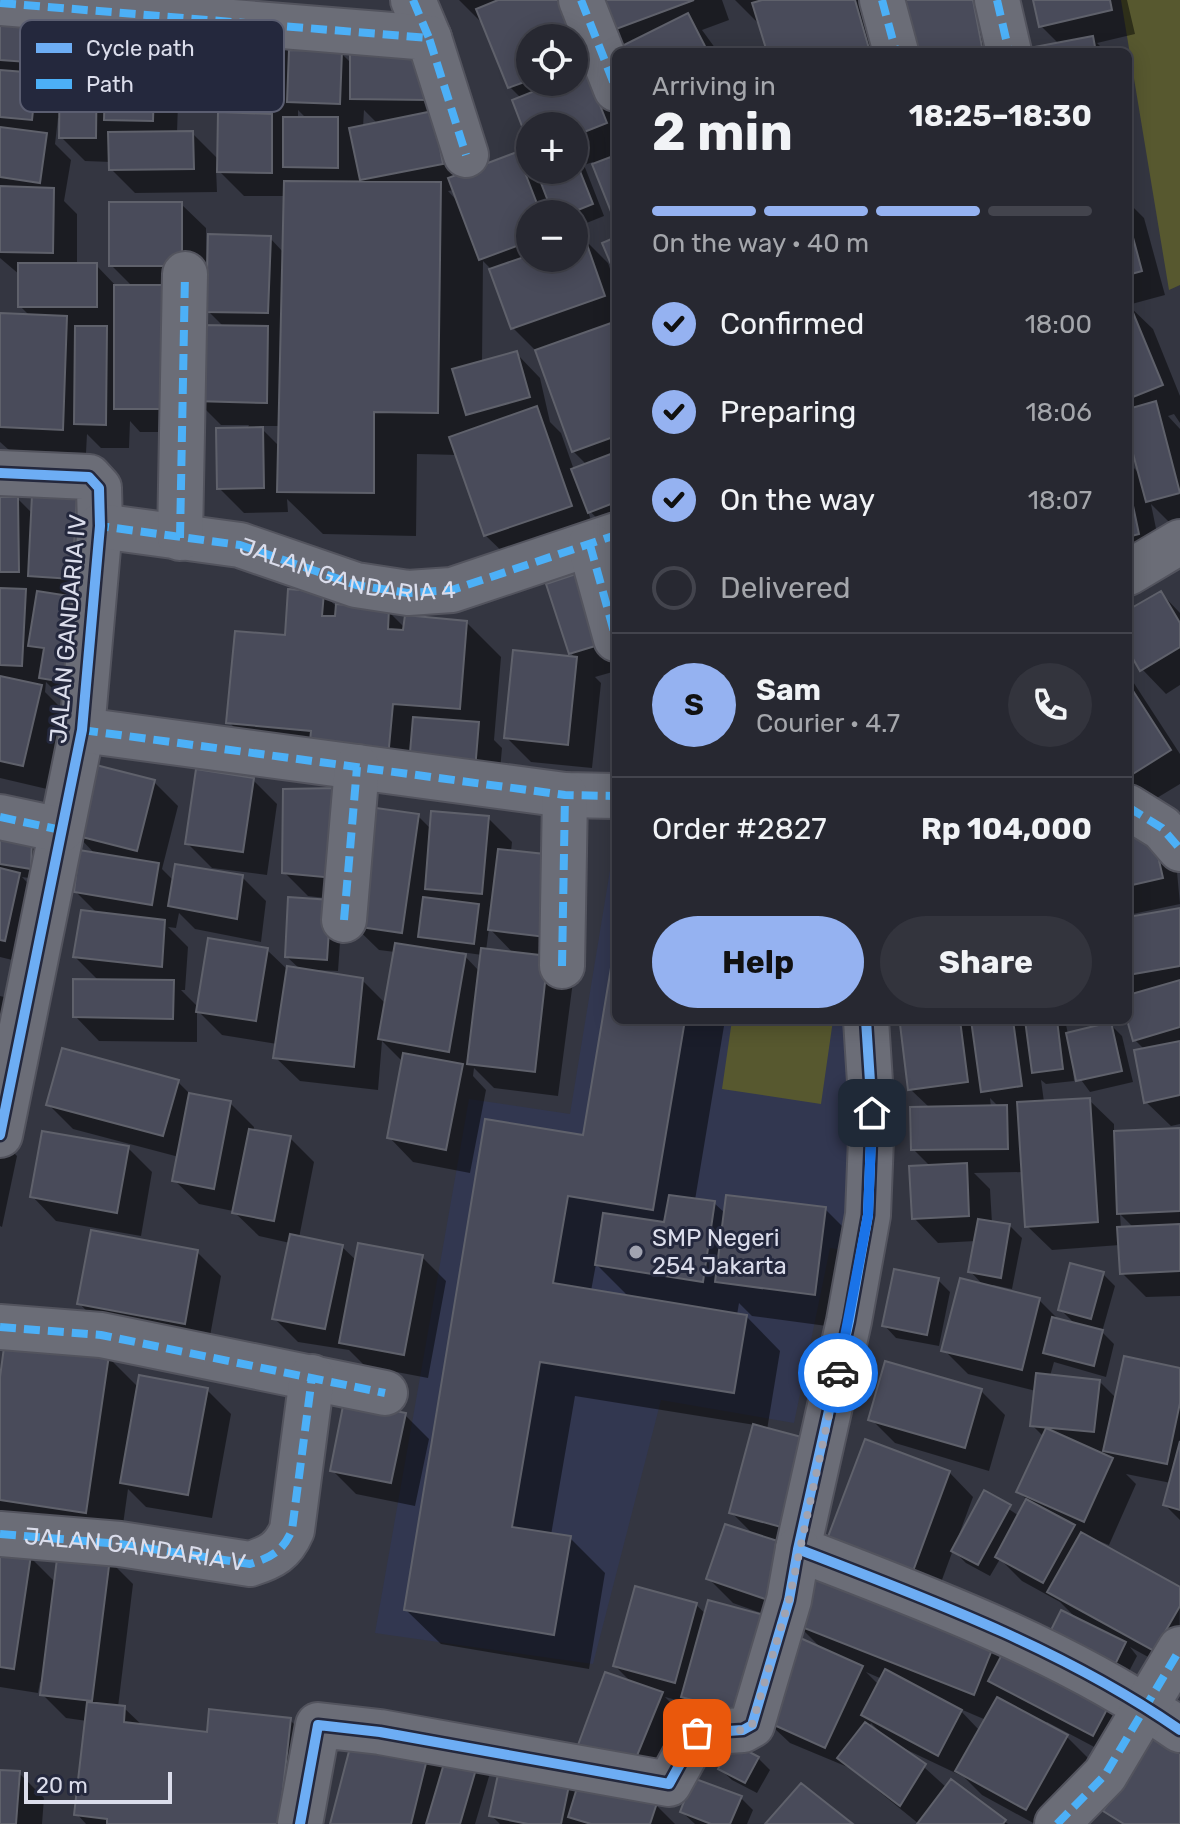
<!DOCTYPE html>
<meta charset="utf-8">
<style>
:root{--surface:#272831;--page:#33343d;--text:#f1f3f6;--muted:#a4a6ab;--line:#43444d;--accent:#95b2f1}
body{margin:0;font-family:Rubik,sans-serif;background:var(--page);color:var(--text);height:100vh;display:flex;flex-direction:column;font-size:30px;white-space:nowrap}
*{box-sizing:border-box;margin:0}
p{font-size:26px;color:var(--muted)}
.icon{flex:none;width:44px;height:44px;fill:none;stroke:currentColor;stroke-width:2;stroke-linecap:round;stroke-linejoin:round}
.map{position:relative;flex:1;overflow:hidden}
.sheet{position:absolute;left:612px;top:48px;width:520px;height:976px;display:flex;flex-direction:column;background:var(--surface);border-radius:12px;box-shadow:0 4px 20px #0003,0 0 0 2px var(--line)}
.sheet>*{flex:none}
.controls{position:absolute;left:516px;top:24px;display:grid;gap:16px}
.controls a{display:grid;place-items:center;width:72px;height:72px;border-radius:50%;background:var(--surface);box-shadow:0 4px 20px #0003,0 0 0 2px var(--line);font-size:40px}
.scale{position:absolute;left:24px;bottom:20px;width:148px;box-sizing:border-box;padding-left:8px;border:4px solid #dbddeb;border-top:0;font-size:22px;line-height:28px;white-space:nowrap;color:#dbddeb;-webkit-text-stroke:6px #24283d;paint-order:stroke}
.pin{position:absolute;display:grid;place-items:center;width:68px;height:68px;color:#fff;margin:-34px;border-radius:16px;box-shadow:0 4px 12px #0006}
.courier{position:absolute;display:grid;place-items:center;width:80px;height:80px;margin:-40px;border:6px solid #1a73e8;border-radius:50%;background:#fff;color:#222;box-shadow:0 2px 10px #0007}
.head em{font-style:normal;font-weight:700}
.head div{display:flex;flex-direction:column-reverse}
.head{display:flex;align-items:center;justify-content:space-between;height:136px;padding:0 40px}
h1{font-size:52px;font-weight:700;line-height:60px}
.bar{display:grid;grid-template-columns:repeat(4,1fr);gap:12px 8px;align-content:center;height:96px;padding:0 40px}
.bar i{height:10px;border-radius:6px;background:var(--line)}
.bar .on{background:var(--accent)}
.bar p{grid-column:span 4}
.line{display:flex;align-items:center;gap:20px;padding:0 40px;border-top:2px solid var(--line)}
.line div{flex:1}
.round{display:grid;place-items:center;flex:none;width:84px;height:84px;border-radius:42px;background:var(--page)}
ol{padding:0 40px;list-style:none}
li{display:flex;align-items:center;gap:24px;height:88px}
li p{margin-inline-start:auto}
li .icon{padding:8px;border-radius:50%;background:var(--accent);color:#111;stroke-width:4}
li:last-child{color:var(--muted)}
li i{width:44px;height:44px;border:4px solid var(--line);border-radius:50%}
.button{display:flex;gap:16px;margin-top:auto;padding:16px 40px}
.button a{flex:1;height:92px;border-radius:48px;background:var(--accent);color:#111;font-size:32px;font-weight:700;line-height:92px;text-align:center}
.button a+a{background:var(--page);color:var(--text)}
.map>svg:first-child{display:block}
.built{fill:#323750}
.green{fill:#57582f}
.shadow{fill:#0007;fill-rule:evenodd}
.building{fill:#494b5a;stroke:#5f616b;stroke-width:2}
.lines{fill:none;stroke-linecap:round;stroke-linejoin:round}
.minor-casing{stroke:#53545e;stroke-width:48}
.minor{stroke:#6b6d77;stroke-width:44}
.quiet{stroke:#4cb0f7;stroke-width:8;stroke-dasharray:16 8;stroke-linecap:butt}
.cycleway-casing{stroke:#24283d;stroke-width:15}
.cycleway{stroke:#6dadf4;stroke-width:10}
.done{stroke:#a1a3b0;stroke-width:8;stroke-dasharray:0 14.4}
.route{stroke:#1a73e8;stroke-width:10}
.poi-dot{fill:#a1a3b0;stroke:#24283d;stroke-width:3}
.labels{text-anchor:middle;stroke-width:6;stroke-linejoin:round;paint-order:stroke}
.street-label{font-size:24px;fill:#dbddeb;stroke:#24283d}
.poi-label{font-size:24px;fill:#dbddeb;stroke:#24283d;text-anchor:start}
.key{fill:#24283d;stroke:#5b5e71;stroke-width:2}
.key-label{font-size:22px;fill:#dbddeb}
</style>
<div class="map">
<svg width="1180" height="1824" viewBox="0 0 1180 1824">
<rect width="100%" height="100%" fill="#343641"/>
<!-- built -->
<path class="built" d="M614 846 616 1020H881V1256L830 1248 794 1423 661 1400 593 1664 375 1633 469 1099 570 1114Z"/>
<!-- green -->
<path class="green" d="M1121 0H1180V285L1169 290Z
M732 1020H833L821 1104 722 1089Z"/>
<!-- shadow -->
<path class="shadow" d="M459 0H568L616 112V153L610 155 611 159 616 157V218L593 162 584 165 604 216 574 228V214H530V258H574V242L583 238 608 263 616 286V535L587 509 595 531 510 559 485 535 458 455 417 454 416 536 323 534 287 499 288 512 244 513 219 488 249 425H221L193 397V432H140L130 421 129 448H101L87 434 86 453 9 450 0 442V315L30 316 20 306V275L0 258V13L42 15 67 40 66 56 97 57 107 67 154 53 167 66 207 44 220 57 276 39 291 54 341 53 352 64 427 50 464 174 517 154 541 178 538 170H574V126H530V141L521 98 510 87 483 24ZM530 38H574V82H530ZM45 85 62 86V101ZM217 98 234 115 220 161 192 133H177L178 104 217 105ZM298 110 307 119H298ZM364 110 378 124 363 127ZM58 118H61V137L85 161 111 162V169L135 193 217 192 216 168 244 196H286L284 253 270 238 206 271V228L181 204 111 265 133 287H117L96 265H77V214L64 201 71 160 55 144ZM455 190 460 204 448 191ZM483 261 492 270 513 328 537 352 573 451 587 465 574 470 561 433 550 422 540 378 516 353 482 363ZM209 289 208 311 225 328 193 375ZM259 426H281L280 447Z
M599 0H722L729 20 702 30 718 52H622L625 46 610 30Z
M735 0H871L893 52H769L761 26Z
M900 0H992L1002 52H910Z
M1035 0H1127L1135 34 1097 43 1106 52H1032L1059 44 1041 26Z
M1128 179 1133 202 1129 203 1144 218 1165 295 1128 305 1153 329 1180 396V423L1174 414 1168 416 1180 429V523L1172 525 1151 504 1162 558 1128 565V462L1141 475 1128 427V411L1133 409 1128 404Z
M0 498H17L33 514 76 499 100 524 88 695 53 689 46 682 45 692 65 712 47 789 0 778Z
M1161 593 1180 613V685L1166 694 1142 669 1128 646V613Z
M323 594 336 606 388 611 405 628 466 622 501 657 494 740 502 748 498 793 263 757 229 722 287 637Z
M616 629V671L595 677 601 683 592 768 531 762 506 737 576 659 571 653Z
M1128 674 1180 754V784L1137 810 1128 801Z
M253 780 277 804 267 875 212 868 187 843Z
M154 782 178 806 162 869 174 881 242 877 266 901 261 942 195 929 179 913 176 928 168 927 188 947 185 990H181L199 1008 267 950 289 971 301 970 287 957 325 898 308 896 284 872 361 814 418 816 432 830 488 818 512 842 511 852 562 858 586 882 558 1096 494 1088 474 1068 473 1076 486 1090 470 1173 413 1162 389 1137 403 1062 382 1041 378 1090 300 1081 275 1057 277 1044 222 1035 197 1010V1042L99 1041 75 1016 99 981 75 957 98 914 76 892 96 855 76 834ZM342 914 379 950 395 952 386 1004 362 980 315 973 316 970 338 971ZM489 928 514 954 486 951ZM461 952 482 955 480 972Z
M0 838 31 841 43 853 42 880 22 877 43 899 29 964 0 957Z
M1128 842 1176 861 1180 904 1128 915Z
M1180 910V1124L1171 1126 1146 1102 1145 1050 1135 1040V995L1128 988V919Z
M616 950V1020H725L695 1200 714 1203 726 1214 825 1209 860 1244 849 1329 752 1316 739 1303 737 1315 746 1316 780 1351 767 1430 809 1551 995 1638 1136 1724 1117 1759 1047 1722 1045 1725 1067 1737 1091 1761 1056 1824H1035L982 1795 964 1777 903 1748 947 1788 952 1782 1008 1824H919L850 1768 790 1743 774 1728 772 1738 707 1720 691 1704 665 1697 686 1718 658 1786 605 1769 633 1684 615 1666 696 1605 706 1614 763 1617 764 1614 733 1603 709 1579 755 1536 732 1513 755 1425 575 1396 551 1535 570 1538 605 1573 589 1669 441 1644 406 1610 585 1137ZM596 1264 629 1297 591 1291ZM798 1625 824 1651 797 1643ZM866 1672 882 1679 879 1685ZM958 1708 986 1720 980 1731ZM871 1723 881 1733 880 1735 869 1727Z
M0 996 13 999 0 1106Z
M912 1020H1024L1027 1024V1020H1065L1068 1034 1110 1024 1122 1036 1133 1082 1090 1092 1073 1069 1074 1081 1046 1084 1041 1080 1044 1102 1089 1100 1114 1124V1133L1180 1130V1296L1146 1297 1122 1273 1120 1245 1052 1250 1027 1226 1024 1172 974 1173 990 1189 992 1223 1010 1226 1022 1238 1012 1289 993 1285 992 1288 1039 1300 1060 1321 1077 1326 1060 1309 1103 1274 1115 1286 1102 1332 1114 1344 1106 1377 1054 1362 1050 1376 1099 1381 1117 1399 1180 1370V1520L1165 1505 1171 1483 1126 1474 1136 1484 1109 1545 1099 1541 1097 1544 1180 1589 1179 1674 1130 1647 1137 1656 1123 1683 1078 1620 1060 1602 1022 1581 1000 1559 990 1576 966 1563 953 1550 933 1604 850 1574 949 1472 973 1497 957 1540 985 1493 1019 1516 1027 1500 1019 1492 1044 1437 1032 1425 1036 1391 968 1374 944 1350 985 1287 970 1271 976 1241 938 1243 914 1218 931 1167 913 1149 930 1108 910 1089 916 1024ZM990 1098 999 1107H991ZM1120 1214 1134 1228 1121 1229Z
M178 1082 192 1096 230 1103 254 1127 253 1132 290 1138 314 1162 299 1238 342 1247 357 1261 422 1257 446 1281 428 1378 365 1366 349 1350 298 1342 274 1318 290 1243 259 1236 233 1211 199 1204 174 1180 179 1157 73 1129 49 1105Z
M0 1139 17 1156 2 1227 0 1226Z
M128 1148 152 1172 141 1236 56 1221 32 1196Z
M197 1252 221 1276 208 1347 103 1328 79 1303Z
M938 1280 950 1292 939 1346 896 1338 884 1325Z
M108 1357 139 1388 207 1390 231 1414 212 1518 146 1507 128 1489 120 1546 0 1513V1391Z
M981 1391 1005 1415 989 1471 895 1443 871 1419Z
M405 1415 429 1439 415 1506 356 1494 332 1470Z
M0 1553 30 1557 56 1583 109 1560 133 1584 118 1707 124 1708 143 1726 208 1734 290 1720 324 1755 317 1824H86L77 1814 87 1721 66 1718 42 1694 43 1683 40 1682 38 1693 0 1687Z
M428 1753 444 1768 490 1773 475 1824H332Z
M503 1758 656 1805 675 1824H500L491 1815Z
M758 1758 770 1770 757 1793 732 1780 720 1769Z
M0 1772 19 1773 44 1798 42 1824H0Z
M741 1798 753 1810 747 1824H695L682 1812Z"/>
<!-- building -->
<path class="building" d="M498 0H558L573 38H530V80L508 88 476 9Z
M597 0H694L608 32Z
M762 0H855L870 52H767L752 3Z
M898 0H973L983 52H908Z
M1033 0H1110L1112 10 1039 27Z
M0 11 43 14 41 63 0 60Z
M688 13 708 52H620L618 48Z
M1093 36 1096 52H1030L1029 48Z
M350 47 428 48V100L350 99Z
M106 50 155 51 153 121 104 120Z
M289 50 342 51 340 104 287 102Z
M60 54 97 55 96 138H59Z
M0 70 37 73 32 120 0 117Z
M586 70 607 123 574 136V126H530V147L512 100 557 82H574V75Z
M433 111 443 164 360 180 349 128Z
M218 112 272 114V173L217 172Z
M283 117H338V168L283 167Z
M0 127 47 133 40 183 0 177Z
M193 131 194 169 109 170 108 132Z
M517 152 541 214H530V241L479 260 448 178Z
M616 155V218L614 219 592 164Z
M574 156 593 204 568 214H553L536 170H574Z
M284 181 441 182 438 413 374 412V493L277 492Z
M0 186 54 188 53 253 0 252Z
M109 202H182V266H109Z
M1128 219 1142 271 1128 275Z
M208 234 271 236 268 313 206 312Z
M584 236 605 296 511 329 489 269 530 255V258H574V240Z
M616 237V276L602 243Z
M18 263H97V307H18Z
M114 285H170V409H114Z
M1129 303 1163 385 1128 399V303Z
M0 313 67 316 63 430 0 427Z
M614 322 616 436 572 452 535 350Z
M196 325 268 326 267 403 194 401Z
M75 326H107L106 425 74 424Z
M517 351 530 397 466 415 452 369Z
M1156 401 1180 493 1146 502 1128 435V409Z
M537 406 572 506 484 536 449 437Z
M263 427 264 488 217 489 216 428Z
M616 452V502L588 513 571 469Z
M1128 482 1139 534 1128 537Z
M32 495 77 497 72 579 28 576Z
M0 497H18L19 572H0Z
M582 572 605 643 569 654 546 584Z
M0 588 26 589 22 666 0 665Z
M288 589 324 592 322 616H335L336 604 389 609 388 629 403 630 405 615 467 621 460 709 393 704 388 758 309 751 311 731 226 723 235 631 285 635Z
M37 591 89 599 76 684 39 678 44 648 28 646Z
M1161 591 1180 623V647L1140 671 1128 650V610Z
M513 650 577 657 568 745 504 738Z
M0 676 42 685 23 766 0 761Z
M1128 683 1171 750 1128 777Z
M413 717 479 722 475 770 409 764Z
M92 764 155 780 137 851 74 835Z
M196 769 254 778 243 852 185 844Z
M337 788 334 878 282 873 283 789Z
M369 807 419 814 402 933 353 926Z
M431 811 489 816 482 894 425 889Z
M1153 834 1163 878 1128 886V839Z
M0 836 32 839 31 869 0 864Z
M498 849 563 856 554 938 488 930Z
M79 850 159 863 152 905 74 892Z
M175 864 243 875 237 919 168 906Z
M0 868 20 873 5 941 0 940Z
M288 897 331 900 327 960 285 957Z
M423 897 479 904 474 944 418 937Z
M1180 908V966L1128 975V917Z
M81 910 165 920 162 967 73 957Z
M208 938 268 948 256 1021 196 1012Z
M616 938V1020H685L653 1210 568 1196 553 1283 747 1315 734 1393 540 1362 512 1527 571 1536 554 1635 404 1610 485 1119 583 1135Z
M395 943 466 954 449 1052 378 1039Z
M481 948 548 956 535 1072 467 1064Z
M287 966 363 978 354 1067 273 1058Z
M73 979 174 980 173 1019 73 1017Z
M1180 980V1027L1133 1041 1127 1020 1128 995Z
M931 1020H960L968 1082 908 1090 900 1024Z
M971 1020H1013L1022 1086 981 1092Z
M1025 1020H1057L1063 1069 1032 1073Z
M1111 1022 1122 1071 1076 1081 1066 1033Z
M1180 1041V1095L1144 1103 1134 1050Z
M62 1048 179 1080 163 1136 46 1105Z
M403 1053 463 1064 446 1150 387 1138Z
M189 1093 231 1101 214 1189 172 1181Z
M1090 1098 1098 1222 1025 1227 1017 1102Z
M1007 1105 1008 1149 911 1150 910 1107Z
M1180 1128V1211L1117 1214 1114 1131Z
M249 1129 291 1136 274 1221 232 1213Z
M42 1131 129 1146 117 1213 30 1197Z
M967 1163 969 1216 912 1219 909 1166Z
M669 1195 715 1201 703 1282 595 1265 603 1213 664 1222Z
M726 1195 826 1207 815 1295 715 1282Z
M978 1219 1010 1224 1001 1278 968 1272Z
M1180 1224V1271L1120 1274 1117 1227Z
M91 1230 198 1250 185 1324 77 1304Z
M290 1234 343 1245 325 1329 272 1319Z
M358 1243 423 1255 404 1355 339 1343Z
M1070 1263 1104 1272 1091 1319 1058 1310Z
M894 1269 939 1278 927 1335 882 1326Z
M960 1278 1040 1298 1022 1370 941 1351Z
M1052 1317 1103 1330 1094 1366 1043 1353Z
M5 1340 109 1355 86 1513 0 1500V1377Z
M1124 1356 1180 1368V1403L1167 1464 1103 1451Z
M885 1361 982 1389 965 1448 868 1420Z
M1036 1373 1100 1380 1094 1432 1030 1426Z
M139 1375 208 1388 188 1495 120 1483Z
M344 1401 406 1413 391 1483 330 1471Z
M753 1424 809 1439 785 1528 729 1513Z
M1046 1428 1113 1458 1084 1522 1016 1492Z
M865 1439 950 1471 909 1582 823 1550Z
M1180 1441V1510L1163 1505Z
M984 1490 1011 1505 978 1565 951 1551Z
M1026 1499 1075 1525 1043 1583 995 1557Z
M725 1524 790 1545 771 1601 706 1579Z
M1081 1532 1180 1587V1606L1154 1651 1047 1592Z
M0 1551 31 1555 14 1669 0 1667Z
M58 1551 110 1558 92 1701 40 1695Z
M817 1566 997 1637 974 1695 794 1624Z
M635 1586 697 1603 675 1683 613 1666Z
M708 1600 775 1618 747 1715 681 1697Z
M1061 1610 1126 1642 1111 1673 1046 1640Z
M798 1637 863 1666 825 1748 763 1720Z
M1008 1643 1113 1698 1093 1736 988 1681Z
M885 1669 962 1710 938 1756 861 1715Z
M605 1672 663 1692 634 1763 578 1745Z
M997 1697 1068 1735 1026 1810 955 1771Z
M87 1702 125 1706 124 1722 207 1732 209 1709 291 1718 279 1824H107V1819L74 1815Z
M865 1722 926 1764 900 1806 837 1758Z
M1158 1731 1180 1745V1824H1124L1103 1811Z
M353 1736 429 1751 411 1824H330Z
M732 1743 759 1757 745 1783 718 1769Z
M448 1750 479 1759 460 1824H426Z
M502 1756 572 1771 561 1824H528L489 1816Z
M0 1770 20 1771 16 1824H0Z
M580 1778 657 1803 650 1824H591L568 1817Z
M693 1778 742 1796 730 1824H711L680 1812Z
M951 1779 1006 1820 1003 1824H917Z
M801 1783 853 1824H765Z"/>
<g class="lines">
<!-- minor casing -->
<g class="minor-casing">
<g id="minor">
<path d="M413 0 429 38"/>
<path d="M581 0 616 89"/>
<path d="M882 0 896 52"/>
<path d="M997 0 1009 52"/>
<path d="M0 3 429 38 466 155"/>
<path d="M0 473 89 477 99 488 100 526 82 730 0 1135"/>
<path d="M100 526 240 545 356 585 408 593 452 590 616 535"/>
<path d="M180 538 185 274"/>
<path d="M590 545 616 639"/>
<path d="M1128 573 1180 542"/>
<path d="M82 730 565 795 616 796"/>
<path d="M1128 807 1162 828 1180 849"/>
<path d="M0 817 61 830"/>
<path d="M344 920 357 767"/>
<path d="M562 966 565 795"/>
<path d="M866 1020 872 1113 868 1215 849 1321 798 1549C928 1599 1065 1650 1180 1730"/>
<path d="M0 1327 101 1335 385 1393"/>
<path id="s1" d="M0 1534 120 1544 250 1564C272 1557 283 1551 292 1530L312 1377"/>
<path d="M300 1824 318 1725 380 1732 669 1784 697 1733 743 1730 752 1725 789 1600 798 1549"/>
<path d="M1057 1824 1105 1775 1180 1649"/>
</g>
</g>
<!-- minor -->
<use href="#minor" class="minor"/>
<!-- quiet -->
<g class="quiet">
<path d="M413 0 429 38"/>
<path d="M581 0 616 89"/>
<path d="M882 0 896 52"/>
<path d="M997 0 1009 52"/>
<path d="M0 3 429 38 466 155"/>
<path id="s2" d="M100 519V526L240 545 356 585 408 593 452 590 616 535"/>
<path d="M180 538 185 274"/>
<path d="M590 545 616 639"/>
<path d="M82 730 565 795 616 796"/>
<path d="M1128 807 1162 828 1180 849"/>
<path d="M0 817 61 830"/>
<path d="M344 920 357 767"/>
<path d="M562 966 565 795"/>
<path d="M0 1327 101 1335 385 1393"/>
<path d="M0 1534 120 1544 250 1564C272 1557 283 1551 292 1530L312 1377"/>
<path d="M1057 1824 1105 1775 1180 1649"/>
</g>
<!-- cycleway casing -->
<g class="cycleway-casing">
<path id="cycleway" d="M0 473 89 477 99 488 100 526 82 730 0 1135
M866 1020 872 1113 868 1215 849 1321 798 1549C928 1599 1065 1650 1180 1730
M300 1824 318 1725 380 1732 669 1784 697 1733 743 1730 752 1725 789 1600 798 1549"/>
</g>
<!-- cycleway -->
<use href="#cycleway" class="cycleway"/>
</g>
<g class="lines">
<!-- done -->
<path class="done" d="M697 1733 743 1730 752 1725 789 1600 838 1373"/>
<!-- route -->
<path class="route" d="M838 1373 868 1215 872 1113"/>
</g>
<!-- markers -->
<circle class="poi-dot" cx="636" cy="1252" r="8"/>
<g class="labels">
<!-- street labels -->
<g class="street-label">
<text dy="8" stroke="none"><textPath href="#s2" startOffset="260">JALAN GANDARIA 4</textPath></text>
<text transform="translate(68 629) rotate(-85)" y="8">JALAN GANDARIA IV</text>
<text dy="8" stroke="none"><textPath href="#s1" startOffset="136">JALAN GANDARIA V</textPath></text>
</g>
<!-- poi labels -->
<g class="poi-label">
<text x="652" y="1246">SMP Negeri<tspan x="652" dy="28">254 Jakarta</tspan></text>
</g>
</g>
<!-- legend -->
<rect x="20" y="20" width="264" height="92" rx="12" class="key"/>
<rect x="36" y="43" width="36" height="10" fill="#6dadf4"/>
<rect x="36" y="79" width="36" height="10" fill="#4cb0f7"/>
<g class="key-label">
<text x="86" y="56">Cycle path</text>
<text x="86" y="92">Path</text>
</g>
</svg>
<div class="controls">
<a><svg class="icon" aria-label="locate" viewBox="0 0 24 24"><circle cx="12" cy="12" r="6"/><path d="M12 2v4M12 18v4M2 12h4M18 12h4"/></svg></a>
<a>+</a>
<a>−</a>
</div>
<div class="scale">20 m</div>
<div class="pin" style="left:697px;top:1733px;background:#ea580c"><svg class="icon" aria-label="bag" viewBox="0 0 24 24"><path d="M5 8h14l-1 12H6zM9 8a3 3 0 0 1 6 0"/></svg></div>
<div class="pin" style="left:872px;top:1113px;background:#1f2937"><svg class="icon" aria-label="home" viewBox="0 0 24 24"><path d="M3 11l9-7 9 7M6 9v11h12V9"/></svg></div>
<div class="courier" style="left:838px;top:1373px"><svg class="icon" aria-label="car" viewBox="0 0 24 24"><path d="M5 17H2v-5l4-1 3-4h7l3 4 3 1v5h-3M9 17h6M6 11h13"/><circle cx="7" cy="17" r="2"/><circle cx="17" cy="17" r="2"/></svg></div>
<section class="sheet">
<div class="head"><div><h1>2 min</h1><p>Arriving in</p></div><em>18:25–18:30</em></div>
<div class="bar"><i class="on"></i><i class="on"></i><i class="on"></i><i></i><p>On the way · 40 m</p></div>
<ol>
<li><svg class="icon" aria-label="check" viewBox="0 0 24 24"><path d="M5 12l5 5 9-10"/></svg>Confirmed<p>18:00</p></li>
<li><svg class="icon" aria-label="check" viewBox="0 0 24 24"><path d="M5 12l5 5 9-10"/></svg>Preparing<p>18:06</p></li>
<li><svg class="icon" aria-label="check" viewBox="0 0 24 24"><path d="M5 12l5 5 9-10"/></svg>On the way<p>18:07</p></li>
<li><i></i>Delivered</li>
</ol>
<div class="line" style="height:144px"><b class="round" style="background:var(--accent);color:#111">S</b><div><b>Sam</b><p>Courier · 4.7</p></div><a class="round"><svg class="icon" aria-label="phone" viewBox="0 0 24 24"><path d="M5 4h4l2 5-3 2q2 4 5 5l2-3 5 2v4C11 20 4 13 5 4z"/></svg></a></div>
<div class="line" style="height:104px"><div>Order #2827</div><b>Rp 104,000</b></div>
<div class="button"><a>Help</a><a>Share</a></div>
</section>
</div>
